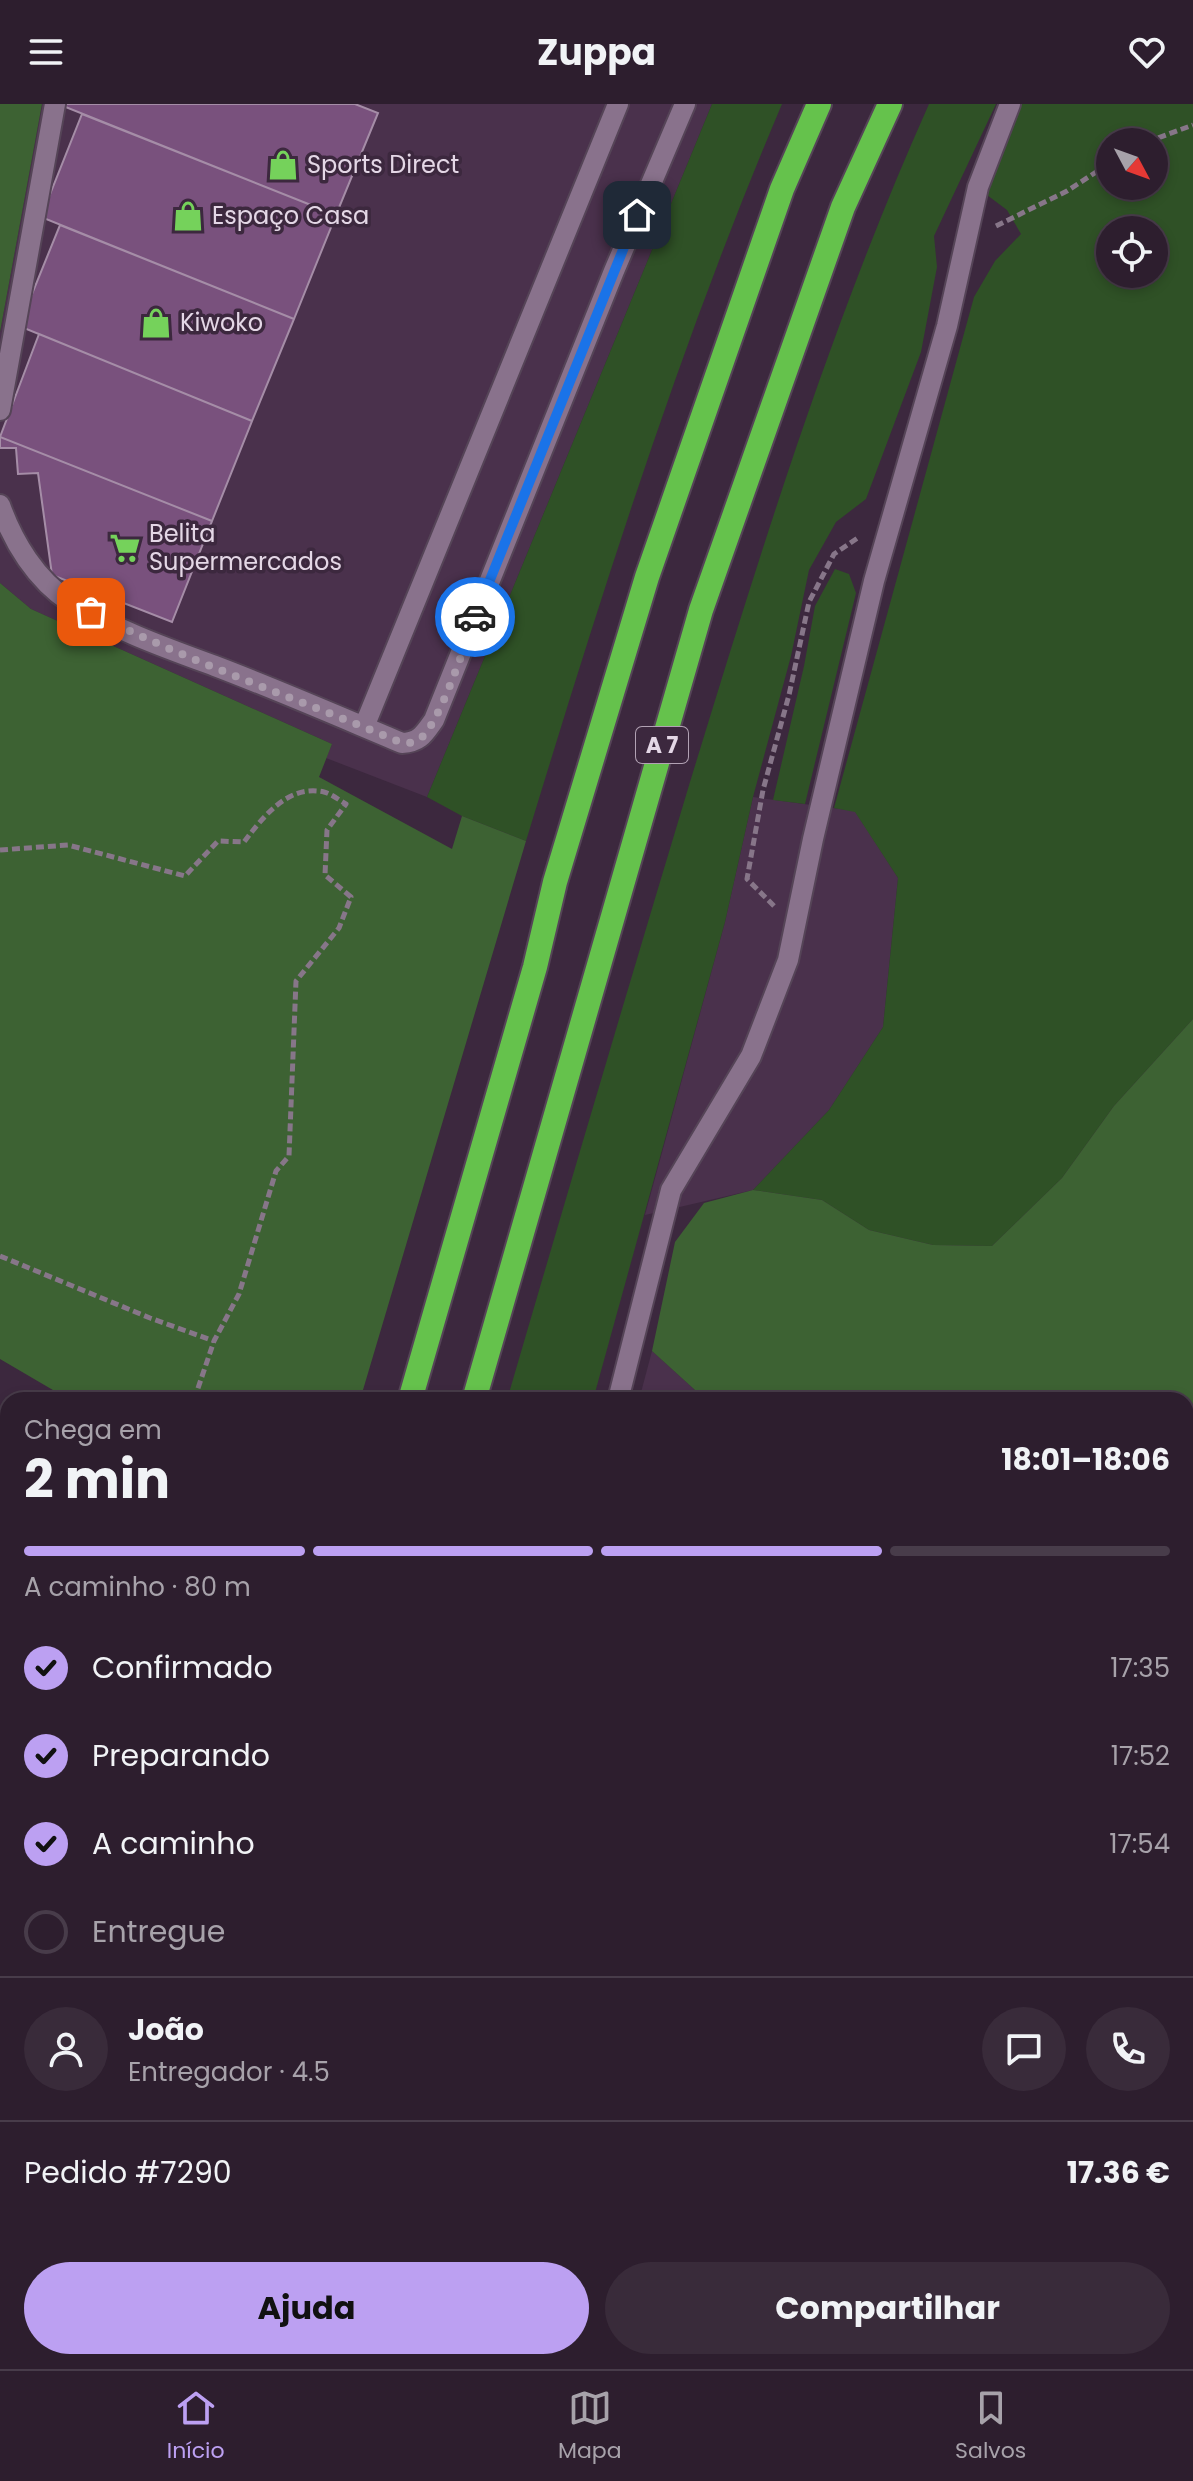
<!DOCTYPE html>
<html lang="pt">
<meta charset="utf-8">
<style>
:root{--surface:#2d1e2e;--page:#392b3a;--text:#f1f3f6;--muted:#a7a2aa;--line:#483c4a;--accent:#bca0f2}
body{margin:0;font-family:Poppins,sans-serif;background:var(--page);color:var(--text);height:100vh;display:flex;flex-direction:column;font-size:30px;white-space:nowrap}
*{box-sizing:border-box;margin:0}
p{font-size:26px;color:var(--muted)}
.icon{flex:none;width:44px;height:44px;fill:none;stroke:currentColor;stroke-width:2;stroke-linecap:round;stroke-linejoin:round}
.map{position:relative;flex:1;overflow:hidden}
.details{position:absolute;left:0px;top:1288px;width:1194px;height:978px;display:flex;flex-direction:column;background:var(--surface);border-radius:24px 24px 0 0;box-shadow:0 4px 12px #0003,0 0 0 2px var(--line)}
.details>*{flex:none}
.needle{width:52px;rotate:131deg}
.tools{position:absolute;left:1096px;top:24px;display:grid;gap:16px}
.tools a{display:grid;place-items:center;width:72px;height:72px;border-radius:50%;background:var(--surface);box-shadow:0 4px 12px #0003,0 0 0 2px var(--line);font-size:40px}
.pin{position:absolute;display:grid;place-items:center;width:68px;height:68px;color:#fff;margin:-34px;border-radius:16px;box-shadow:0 4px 12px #0006}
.courier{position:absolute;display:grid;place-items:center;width:80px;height:80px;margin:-40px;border:6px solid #1a73e8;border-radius:50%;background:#fff;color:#222;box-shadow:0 2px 10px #0007}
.summary em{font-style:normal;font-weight:700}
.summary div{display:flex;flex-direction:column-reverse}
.summary{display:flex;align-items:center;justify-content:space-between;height:136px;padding:0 24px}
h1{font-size:52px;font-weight:700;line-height:60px}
.bar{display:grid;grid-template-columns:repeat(4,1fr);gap:12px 8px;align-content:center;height:96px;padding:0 24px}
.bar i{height:10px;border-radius:6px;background:var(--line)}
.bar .active{background:var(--accent)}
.bar p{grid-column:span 4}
.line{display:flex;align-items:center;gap:20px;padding:0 24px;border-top:2px solid var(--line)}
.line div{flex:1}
.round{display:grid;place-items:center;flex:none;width:84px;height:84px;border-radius:42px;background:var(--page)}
ol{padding:0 24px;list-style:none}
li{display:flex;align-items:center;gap:24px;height:88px}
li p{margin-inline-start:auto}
li .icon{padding:8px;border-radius:50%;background:var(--accent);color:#111;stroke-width:4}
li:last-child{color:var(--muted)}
li i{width:44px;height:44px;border:4px solid var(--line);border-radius:50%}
.cta{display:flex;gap:16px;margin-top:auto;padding:16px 24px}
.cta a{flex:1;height:92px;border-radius:48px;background:var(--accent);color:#111;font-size:32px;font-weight:700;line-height:92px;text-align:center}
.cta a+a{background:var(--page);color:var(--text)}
header{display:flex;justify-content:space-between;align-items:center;height:104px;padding:0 24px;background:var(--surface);font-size:36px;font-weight:700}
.tabs{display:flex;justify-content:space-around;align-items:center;height:112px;border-top:2px solid var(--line);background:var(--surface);font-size:22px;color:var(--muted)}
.tabs a{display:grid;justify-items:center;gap:4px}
.tabs .active{color:var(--accent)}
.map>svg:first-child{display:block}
.built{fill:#4a314c}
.green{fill:#2f5126;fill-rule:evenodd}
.forest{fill:#3d6233}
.building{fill:#79517d;stroke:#a58da7;stroke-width:2}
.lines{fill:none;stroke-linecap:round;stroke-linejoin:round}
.minor-casing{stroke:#554457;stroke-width:24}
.highway-casing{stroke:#554457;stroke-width:28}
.path{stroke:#877689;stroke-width:5;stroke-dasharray:8 4;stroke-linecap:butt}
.minor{stroke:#89728c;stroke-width:20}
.highway{stroke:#65c24c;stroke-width:24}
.done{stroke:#a99aab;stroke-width:8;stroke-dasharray:0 14.4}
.route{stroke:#1a73e8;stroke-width:10}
.labels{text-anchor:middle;stroke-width:7;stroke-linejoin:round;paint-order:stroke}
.shield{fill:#3c283e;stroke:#b2a2b4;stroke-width:2}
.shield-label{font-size:22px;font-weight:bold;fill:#e4d7e6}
.poi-label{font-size:24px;fill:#e4d7e6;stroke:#3c283e;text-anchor:start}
</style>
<header><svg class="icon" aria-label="menu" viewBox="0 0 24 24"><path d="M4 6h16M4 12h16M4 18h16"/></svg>Zuppa<svg class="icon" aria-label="heart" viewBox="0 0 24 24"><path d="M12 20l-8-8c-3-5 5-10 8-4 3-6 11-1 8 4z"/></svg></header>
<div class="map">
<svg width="1193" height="2265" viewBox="0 0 1193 2265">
<rect width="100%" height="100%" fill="#3c283e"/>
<!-- built -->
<path class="built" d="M42 0H712L427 693 326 654 332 640 31 505 0 479V228Z
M753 693 855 707 898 774 883 923 829 1006 753 1086 645 1111 725 818Z
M652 1247 706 1296H639Z
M1186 1518 1193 1519V1631L1186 1630Z"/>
<!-- green -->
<path class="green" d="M712 0H782C680 240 602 488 526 737L462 712 427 693Z
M929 0H996L934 132 937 163 921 248 866 395 836 418 809 466 791 552 753 693 725 818 593 1296H507C567 1090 628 884 690 678 760 449 831 219 929 0Z
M1022 0H1193V915L1114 1002 1062 1074 992 1142 933 1141 869 1126 822 1096 753 1086 829 1006 883 923 898 774 855 708 834 704 974 193 995 157 1021 130 1007 106 987 91ZM1110 38H1154V82H1110ZM1110 126H1154V170H1110Z
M835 465 849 470 856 489 805 700 773 696 804 562 815 502Z
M0 1652 8 1654V1863L0 1861Z
M229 2258H321L319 2265H227Z"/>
<!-- forest -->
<path class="forest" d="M0 0H42L0 228Z
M0 479 31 505 332 640 319 673 452 745 462 712 526 737 360 1296H70L0 1255Z
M1193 915V1519L1186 1518V1296H706L652 1247 675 1138 704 1099 753 1086 822 1096 869 1126 933 1141 992 1142 1062 1074 1114 1002Z"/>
<!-- building -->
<path class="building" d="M64 0H355L378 9 336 111 63 2Z
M82 10 336 111 294 215 41 113Z
M60 121 294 215 252 317 19 222Z
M39 230 252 317 212 417 0 333Z
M0 333 212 417 172 518 52 471 38 369 18 370 16 344H0Z"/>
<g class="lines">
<!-- minor casing -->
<g class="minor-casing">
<path id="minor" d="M0 306 55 0
M0 401C13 438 36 476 70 498 115 526 166 544 215 562 278 586 340 613 402 639 420 638 424 630 434 616L614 167 685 0
M364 623 618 0
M618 1296 671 1086 751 952 788 856 813 735 874 477 947 222 978 83 1010 0
M0 1469 8 1471
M1186 1806 1193 1808
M394 2258 396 2265
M1044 2258 1047 2265"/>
</g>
<!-- highway casing -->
<g class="highway-casing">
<path id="highway" d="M410 1296 535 863 555 778 647 473 782 85 819 0
M474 1296 701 506 843 103 890 0
M131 2265 133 2258
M196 2265 198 2258"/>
</g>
<!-- path -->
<path class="path" d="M1147 38 1193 21
M996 122 1067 87 1110 59
M0 746 68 741 185 772 218 737 244 738C263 713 288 680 324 688 332 690 340 697 346 700L327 726 325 771 351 793 339 824 296 877 289 1052 276 1067 239 1190 214 1237 194 1296
M774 802 747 775 763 686 789 591 809 498 834 450 859 433
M0 1152 150 1214 214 1237
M1186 2198 1193 2184
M1153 2265 1156 2258"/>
<!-- minor -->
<use href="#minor" class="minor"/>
<!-- highway -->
<use href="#highway" class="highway"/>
</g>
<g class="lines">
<!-- done -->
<path class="done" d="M91 508C191 559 299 595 402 639 409 639 414 639 420 635 440 619 465 540 475 513"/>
<!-- route -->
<path class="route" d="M475 513 637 111"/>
</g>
<!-- icons -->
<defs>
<g id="shop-bare" transform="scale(2.4)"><path d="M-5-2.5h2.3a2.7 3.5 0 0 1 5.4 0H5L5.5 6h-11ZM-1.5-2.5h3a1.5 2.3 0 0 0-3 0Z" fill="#75d25b" stroke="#3c283e" stroke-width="2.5" paint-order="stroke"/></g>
<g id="supermarket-bare" transform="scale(2.4)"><path d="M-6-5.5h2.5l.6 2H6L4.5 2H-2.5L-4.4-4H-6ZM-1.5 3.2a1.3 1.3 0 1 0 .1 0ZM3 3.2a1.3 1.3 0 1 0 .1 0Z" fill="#75d25b" stroke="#3c283e" stroke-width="2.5" paint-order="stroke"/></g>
</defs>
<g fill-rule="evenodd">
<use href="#shop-bare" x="283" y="61"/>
<use href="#shop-bare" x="188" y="112"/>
<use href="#shop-bare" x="156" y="219"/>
<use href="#supermarket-bare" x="125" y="444"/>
</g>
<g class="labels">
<!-- shield labels -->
<rect class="shield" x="636" y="623" width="52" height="36" rx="6"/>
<g class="shield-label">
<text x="662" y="649">A 7</text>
</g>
<!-- poi labels -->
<g class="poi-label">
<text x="307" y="69">Sports Direct</text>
<text x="212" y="120">Espaço Casa</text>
<text x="180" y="227">Kiwoko</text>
<text x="149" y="438">Belita<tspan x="149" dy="28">Supermercados</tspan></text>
</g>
</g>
</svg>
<div class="tools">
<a><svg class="needle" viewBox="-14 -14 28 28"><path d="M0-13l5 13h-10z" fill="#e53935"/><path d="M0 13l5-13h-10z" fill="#a7a2aa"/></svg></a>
<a><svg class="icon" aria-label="locate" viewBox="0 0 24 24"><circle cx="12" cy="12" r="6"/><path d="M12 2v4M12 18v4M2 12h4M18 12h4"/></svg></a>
</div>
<div class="pin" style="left:91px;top:508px;background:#ea580c"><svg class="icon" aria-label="bag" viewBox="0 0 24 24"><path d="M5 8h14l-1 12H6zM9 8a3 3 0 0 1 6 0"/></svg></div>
<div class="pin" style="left:637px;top:111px;background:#1f2937"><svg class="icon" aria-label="home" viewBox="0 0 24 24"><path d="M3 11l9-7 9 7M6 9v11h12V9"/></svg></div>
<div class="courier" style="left:475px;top:513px"><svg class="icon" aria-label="car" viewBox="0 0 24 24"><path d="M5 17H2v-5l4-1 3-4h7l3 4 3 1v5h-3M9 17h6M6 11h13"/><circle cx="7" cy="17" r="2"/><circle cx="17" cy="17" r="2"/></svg></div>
<section class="details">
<div class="summary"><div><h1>2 min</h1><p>Chega em</p></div><em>18:01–18:06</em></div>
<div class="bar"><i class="active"></i><i class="active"></i><i class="active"></i><i></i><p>A caminho · 80 m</p></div>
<ol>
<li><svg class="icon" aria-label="check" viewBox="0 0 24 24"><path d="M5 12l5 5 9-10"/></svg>Confirmado<p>17:35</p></li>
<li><svg class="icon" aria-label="check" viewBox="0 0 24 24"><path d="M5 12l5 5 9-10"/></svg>Preparando<p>17:52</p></li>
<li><svg class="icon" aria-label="check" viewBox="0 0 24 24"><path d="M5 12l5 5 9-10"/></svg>A caminho<p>17:54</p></li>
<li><i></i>Entregue</li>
</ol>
<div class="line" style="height:144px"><a class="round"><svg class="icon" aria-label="person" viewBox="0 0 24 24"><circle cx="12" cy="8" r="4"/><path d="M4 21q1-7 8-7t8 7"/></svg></a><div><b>João</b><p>Entregador · 4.5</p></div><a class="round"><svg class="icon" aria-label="chat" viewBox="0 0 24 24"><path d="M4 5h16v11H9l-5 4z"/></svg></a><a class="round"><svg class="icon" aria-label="phone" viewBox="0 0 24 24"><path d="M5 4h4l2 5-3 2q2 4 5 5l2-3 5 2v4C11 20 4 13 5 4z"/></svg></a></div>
<div class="line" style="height:104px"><div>Pedido #7290</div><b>17.36 €</b></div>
<div class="cta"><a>Ajuda</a><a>Compartilhar</a></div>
</section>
</div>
<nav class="tabs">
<a class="active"><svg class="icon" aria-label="home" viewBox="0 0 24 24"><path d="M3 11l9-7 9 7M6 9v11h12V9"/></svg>Início</a>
<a><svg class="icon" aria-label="map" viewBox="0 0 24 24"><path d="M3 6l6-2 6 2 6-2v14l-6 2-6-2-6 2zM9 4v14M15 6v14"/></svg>Mapa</a>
<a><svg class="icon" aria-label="saved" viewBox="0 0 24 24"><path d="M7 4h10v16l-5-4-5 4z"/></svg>Salvos</a>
</nav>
